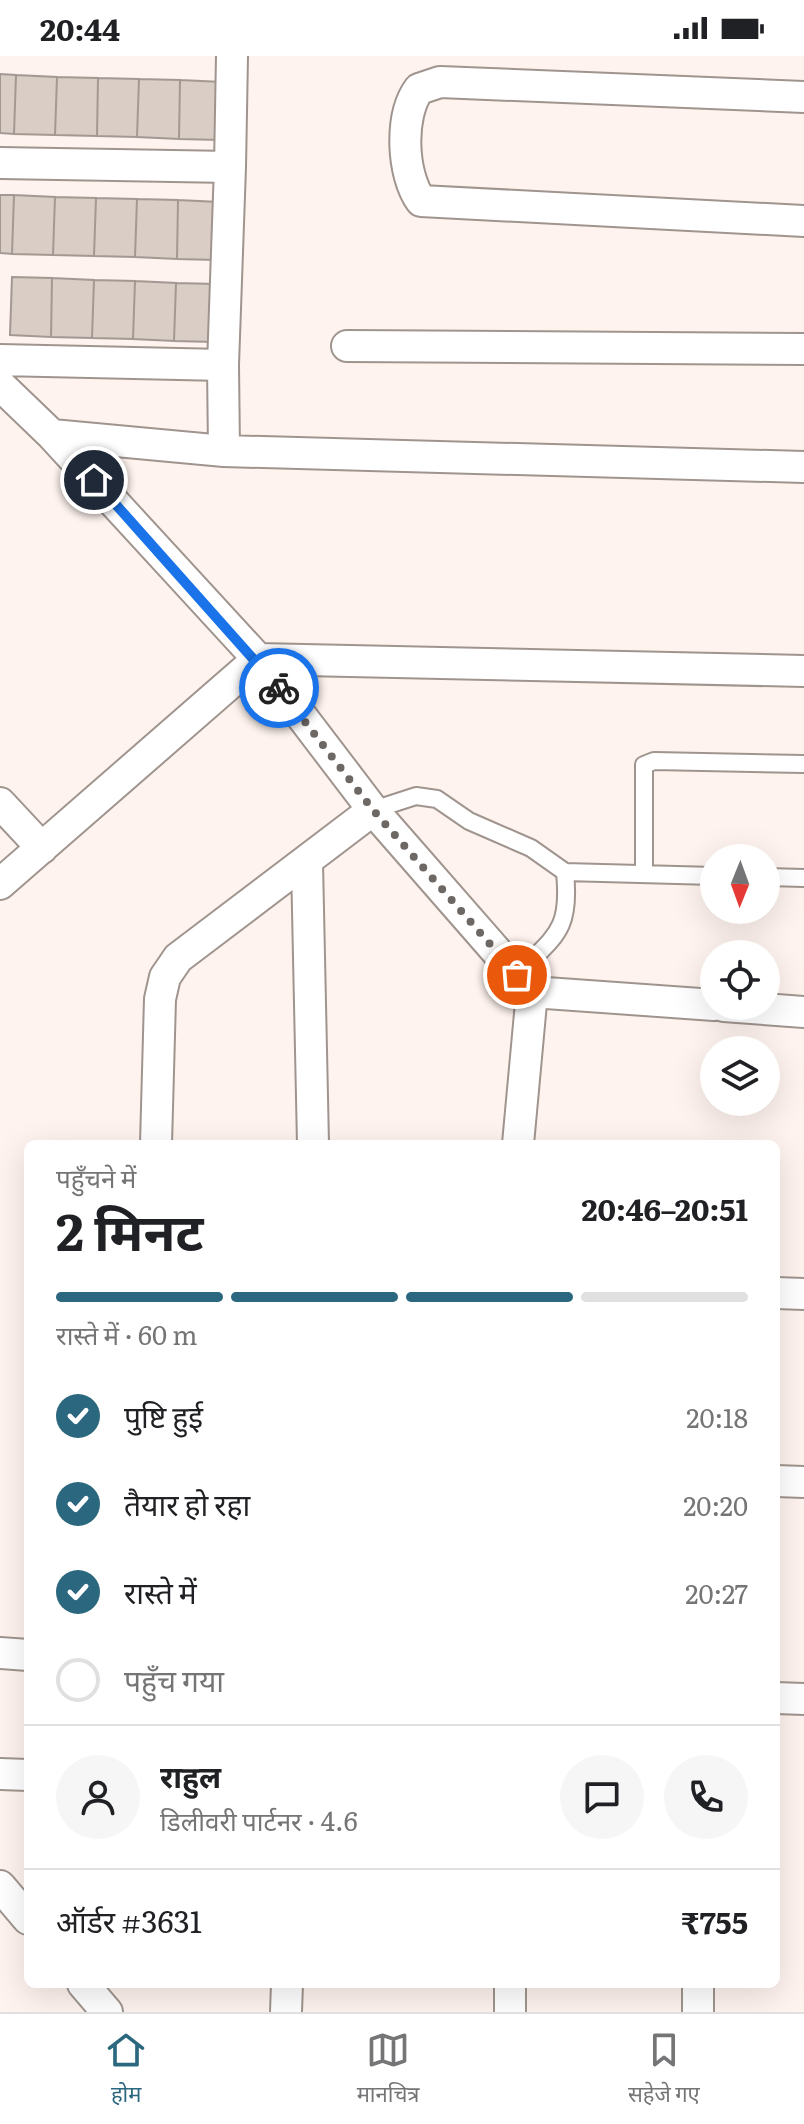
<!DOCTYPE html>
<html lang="hi">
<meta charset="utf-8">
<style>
:root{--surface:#fff;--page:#f6f6f6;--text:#202124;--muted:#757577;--line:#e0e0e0;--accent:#2b677e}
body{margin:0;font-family:Literata,"Noto Sans Devanagari",serif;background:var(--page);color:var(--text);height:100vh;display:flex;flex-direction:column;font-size:30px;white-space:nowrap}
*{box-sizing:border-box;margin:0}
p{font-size:26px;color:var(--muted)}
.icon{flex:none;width:44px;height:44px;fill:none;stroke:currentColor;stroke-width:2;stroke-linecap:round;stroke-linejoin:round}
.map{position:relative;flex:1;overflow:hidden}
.details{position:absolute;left:24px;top:1084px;width:756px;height:848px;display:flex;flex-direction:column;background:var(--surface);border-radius:12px;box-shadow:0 8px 32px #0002}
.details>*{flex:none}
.needle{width:52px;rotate:181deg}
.tools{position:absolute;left:700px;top:788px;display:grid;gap:16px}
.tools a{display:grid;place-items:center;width:80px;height:80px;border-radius:50%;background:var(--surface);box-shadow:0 8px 32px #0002;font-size:40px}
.pin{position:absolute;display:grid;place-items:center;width:68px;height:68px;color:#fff;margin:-34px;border:4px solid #fff;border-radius:50%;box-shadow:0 2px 8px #0007}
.courier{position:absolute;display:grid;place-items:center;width:80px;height:80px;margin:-40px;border:6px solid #1a73e8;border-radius:50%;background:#fff;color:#222;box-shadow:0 2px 10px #0007}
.headline em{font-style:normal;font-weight:700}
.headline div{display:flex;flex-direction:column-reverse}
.headline{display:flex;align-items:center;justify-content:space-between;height:136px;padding:0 32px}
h1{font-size:52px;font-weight:700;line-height:60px}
.bar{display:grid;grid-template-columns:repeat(4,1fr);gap:12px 8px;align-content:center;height:96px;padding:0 32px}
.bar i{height:10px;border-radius:6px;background:var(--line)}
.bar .current{background:var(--accent)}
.bar p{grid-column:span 4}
.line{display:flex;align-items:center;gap:20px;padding:0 32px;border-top:2px solid var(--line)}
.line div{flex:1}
.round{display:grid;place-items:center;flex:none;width:84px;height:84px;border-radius:42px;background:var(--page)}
ol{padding:0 32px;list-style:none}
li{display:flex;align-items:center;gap:24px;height:88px}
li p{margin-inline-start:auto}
li .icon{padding:8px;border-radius:50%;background:var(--accent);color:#fff;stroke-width:4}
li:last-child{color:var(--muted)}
li i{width:44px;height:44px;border:4px solid var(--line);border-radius:50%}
.status{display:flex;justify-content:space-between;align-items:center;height:56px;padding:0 40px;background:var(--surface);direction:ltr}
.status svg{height:22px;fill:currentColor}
.tabs{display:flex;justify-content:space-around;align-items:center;height:112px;border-top:2px solid var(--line);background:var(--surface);font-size:22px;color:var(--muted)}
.tabs a{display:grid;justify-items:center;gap:4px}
.tabs .current{color:var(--accent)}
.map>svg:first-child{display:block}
.building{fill:#d9cdc6;stroke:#a39892;stroke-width:2}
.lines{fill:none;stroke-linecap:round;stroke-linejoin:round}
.service-casing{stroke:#a0948e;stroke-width:20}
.minor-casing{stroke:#a0948e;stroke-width:34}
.service{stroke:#fff;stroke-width:16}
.minor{stroke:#fff;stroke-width:30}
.done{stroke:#6e6865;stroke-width:8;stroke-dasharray:0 14.4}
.route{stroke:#1a73e8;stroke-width:10}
</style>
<div class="status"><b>20:44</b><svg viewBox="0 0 49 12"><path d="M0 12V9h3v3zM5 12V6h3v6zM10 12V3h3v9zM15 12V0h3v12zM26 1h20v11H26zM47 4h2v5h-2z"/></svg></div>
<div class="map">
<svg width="804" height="1956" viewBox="0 0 804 1956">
<rect width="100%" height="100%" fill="#fef3ee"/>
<!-- building -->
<path class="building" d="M0 18 16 19 14 78 0 77Z
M16 19 57 21 55 79 14 78Z
M57 21 98 22 97 80 55 79Z
M98 22 139 23 137 81 97 80Z
M139 23 180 24 179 83 137 81Z
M180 24 222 26 220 84 179 83Z
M0 139H14L12 198 0 197Z
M14 139 55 141 53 199 12 198Z
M55 141 96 142 94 200 53 199Z
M96 142 137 143 135 201 94 200Z
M137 143 178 144 177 203 135 201Z
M178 144 219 146 217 204 177 203Z
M12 221 52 222 51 281 10 279Z
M52 222 94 224 92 282 51 281Z
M94 224 135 225 133 283 92 282Z
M135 225 176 227 174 285 133 283Z
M176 227 217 228 215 286 174 285Z"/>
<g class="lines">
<!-- service casing -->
<g class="service-casing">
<path id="service" d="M373 754 416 740 437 743 469 765 531 792 565 816C571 876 555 879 517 919
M565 816 714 820
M644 818V709L654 705 804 708
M766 821 804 822"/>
</g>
<!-- minor casing -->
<g class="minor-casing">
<path id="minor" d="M804 41 440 26 419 33C399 60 402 119 421 145L804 165
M0 107 230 111 232 0
M347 290 804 293
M0 304 223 309 230 111
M223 309 224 395
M0 329 52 379 258 603 373 754 532 936 714 949
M52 379 224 395 804 411
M0 747 42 792
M307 807 313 1088
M0 828 258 603 804 615
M724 950 804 956
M156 1088 160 943 165 921 178 902 373 754
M518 1088 532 936
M776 1237 804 1238
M776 1425 804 1426
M0 1597 28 1599
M776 1642 804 1643
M0 1718 28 1719
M0 1830 28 1863
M83 1928 107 1956
M510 1928V1956
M286 1956 287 1928
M698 1956V1928"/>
</g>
<!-- service -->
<use href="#service" class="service"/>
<!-- minor -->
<use href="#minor" class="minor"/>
</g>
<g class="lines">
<!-- done -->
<path class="done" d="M279 632 373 754 517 919"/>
<!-- route -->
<path class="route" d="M94 424 279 632"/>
</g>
</svg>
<div class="tools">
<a><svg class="needle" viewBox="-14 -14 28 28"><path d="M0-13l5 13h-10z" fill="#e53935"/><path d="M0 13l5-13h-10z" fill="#757577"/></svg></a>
<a><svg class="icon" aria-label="locate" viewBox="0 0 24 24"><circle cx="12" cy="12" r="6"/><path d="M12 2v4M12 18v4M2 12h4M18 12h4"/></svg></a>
<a><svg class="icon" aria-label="layers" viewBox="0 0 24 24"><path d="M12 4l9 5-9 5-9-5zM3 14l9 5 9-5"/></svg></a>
</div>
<div class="pin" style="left:517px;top:919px;background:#ea580c"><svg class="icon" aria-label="bag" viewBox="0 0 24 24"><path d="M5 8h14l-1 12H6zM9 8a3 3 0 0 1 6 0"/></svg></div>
<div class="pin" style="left:94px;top:424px;background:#1f2937"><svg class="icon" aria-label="home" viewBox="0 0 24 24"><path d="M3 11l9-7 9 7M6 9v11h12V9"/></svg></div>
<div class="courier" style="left:279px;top:632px"><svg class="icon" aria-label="bike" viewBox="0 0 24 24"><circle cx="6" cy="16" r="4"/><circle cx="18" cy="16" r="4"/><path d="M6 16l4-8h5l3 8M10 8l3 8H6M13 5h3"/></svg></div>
<section class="details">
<div class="headline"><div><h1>2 मिनट</h1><p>पहुँचने में</p></div><em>20:46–20:51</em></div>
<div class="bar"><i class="current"></i><i class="current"></i><i class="current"></i><i></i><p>रास्ते में · 60 m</p></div>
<ol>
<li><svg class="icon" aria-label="check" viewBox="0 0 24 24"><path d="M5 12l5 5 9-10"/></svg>पुष्टि हुई<p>20:18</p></li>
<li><svg class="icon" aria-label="check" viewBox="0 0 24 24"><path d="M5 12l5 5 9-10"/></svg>तैयार हो रहा<p>20:20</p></li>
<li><svg class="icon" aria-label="check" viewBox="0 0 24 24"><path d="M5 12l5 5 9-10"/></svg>रास्ते में<p>20:27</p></li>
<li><i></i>पहुँच गया</li>
</ol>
<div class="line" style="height:144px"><a class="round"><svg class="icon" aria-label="person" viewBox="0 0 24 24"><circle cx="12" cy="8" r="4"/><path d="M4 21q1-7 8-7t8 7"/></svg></a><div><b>राहुल</b><p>डिलीवरी पार्टनर · 4.6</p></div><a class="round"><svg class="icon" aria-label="chat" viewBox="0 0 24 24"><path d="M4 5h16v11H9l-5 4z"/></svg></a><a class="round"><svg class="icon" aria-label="phone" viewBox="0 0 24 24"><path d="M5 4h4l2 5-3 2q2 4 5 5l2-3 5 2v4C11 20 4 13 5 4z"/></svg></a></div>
<div class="line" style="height:104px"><div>ऑर्डर #3631</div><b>₹755</b></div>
</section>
</div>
<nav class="tabs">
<a class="current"><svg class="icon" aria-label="home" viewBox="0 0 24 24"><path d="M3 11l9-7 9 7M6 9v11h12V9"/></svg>होम</a>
<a><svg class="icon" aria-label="map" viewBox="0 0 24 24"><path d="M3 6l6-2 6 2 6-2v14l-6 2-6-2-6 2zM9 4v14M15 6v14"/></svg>मानचित्र</a>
<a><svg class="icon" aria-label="saved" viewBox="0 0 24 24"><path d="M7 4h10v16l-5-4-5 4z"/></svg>सहेजे गए</a>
</nav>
